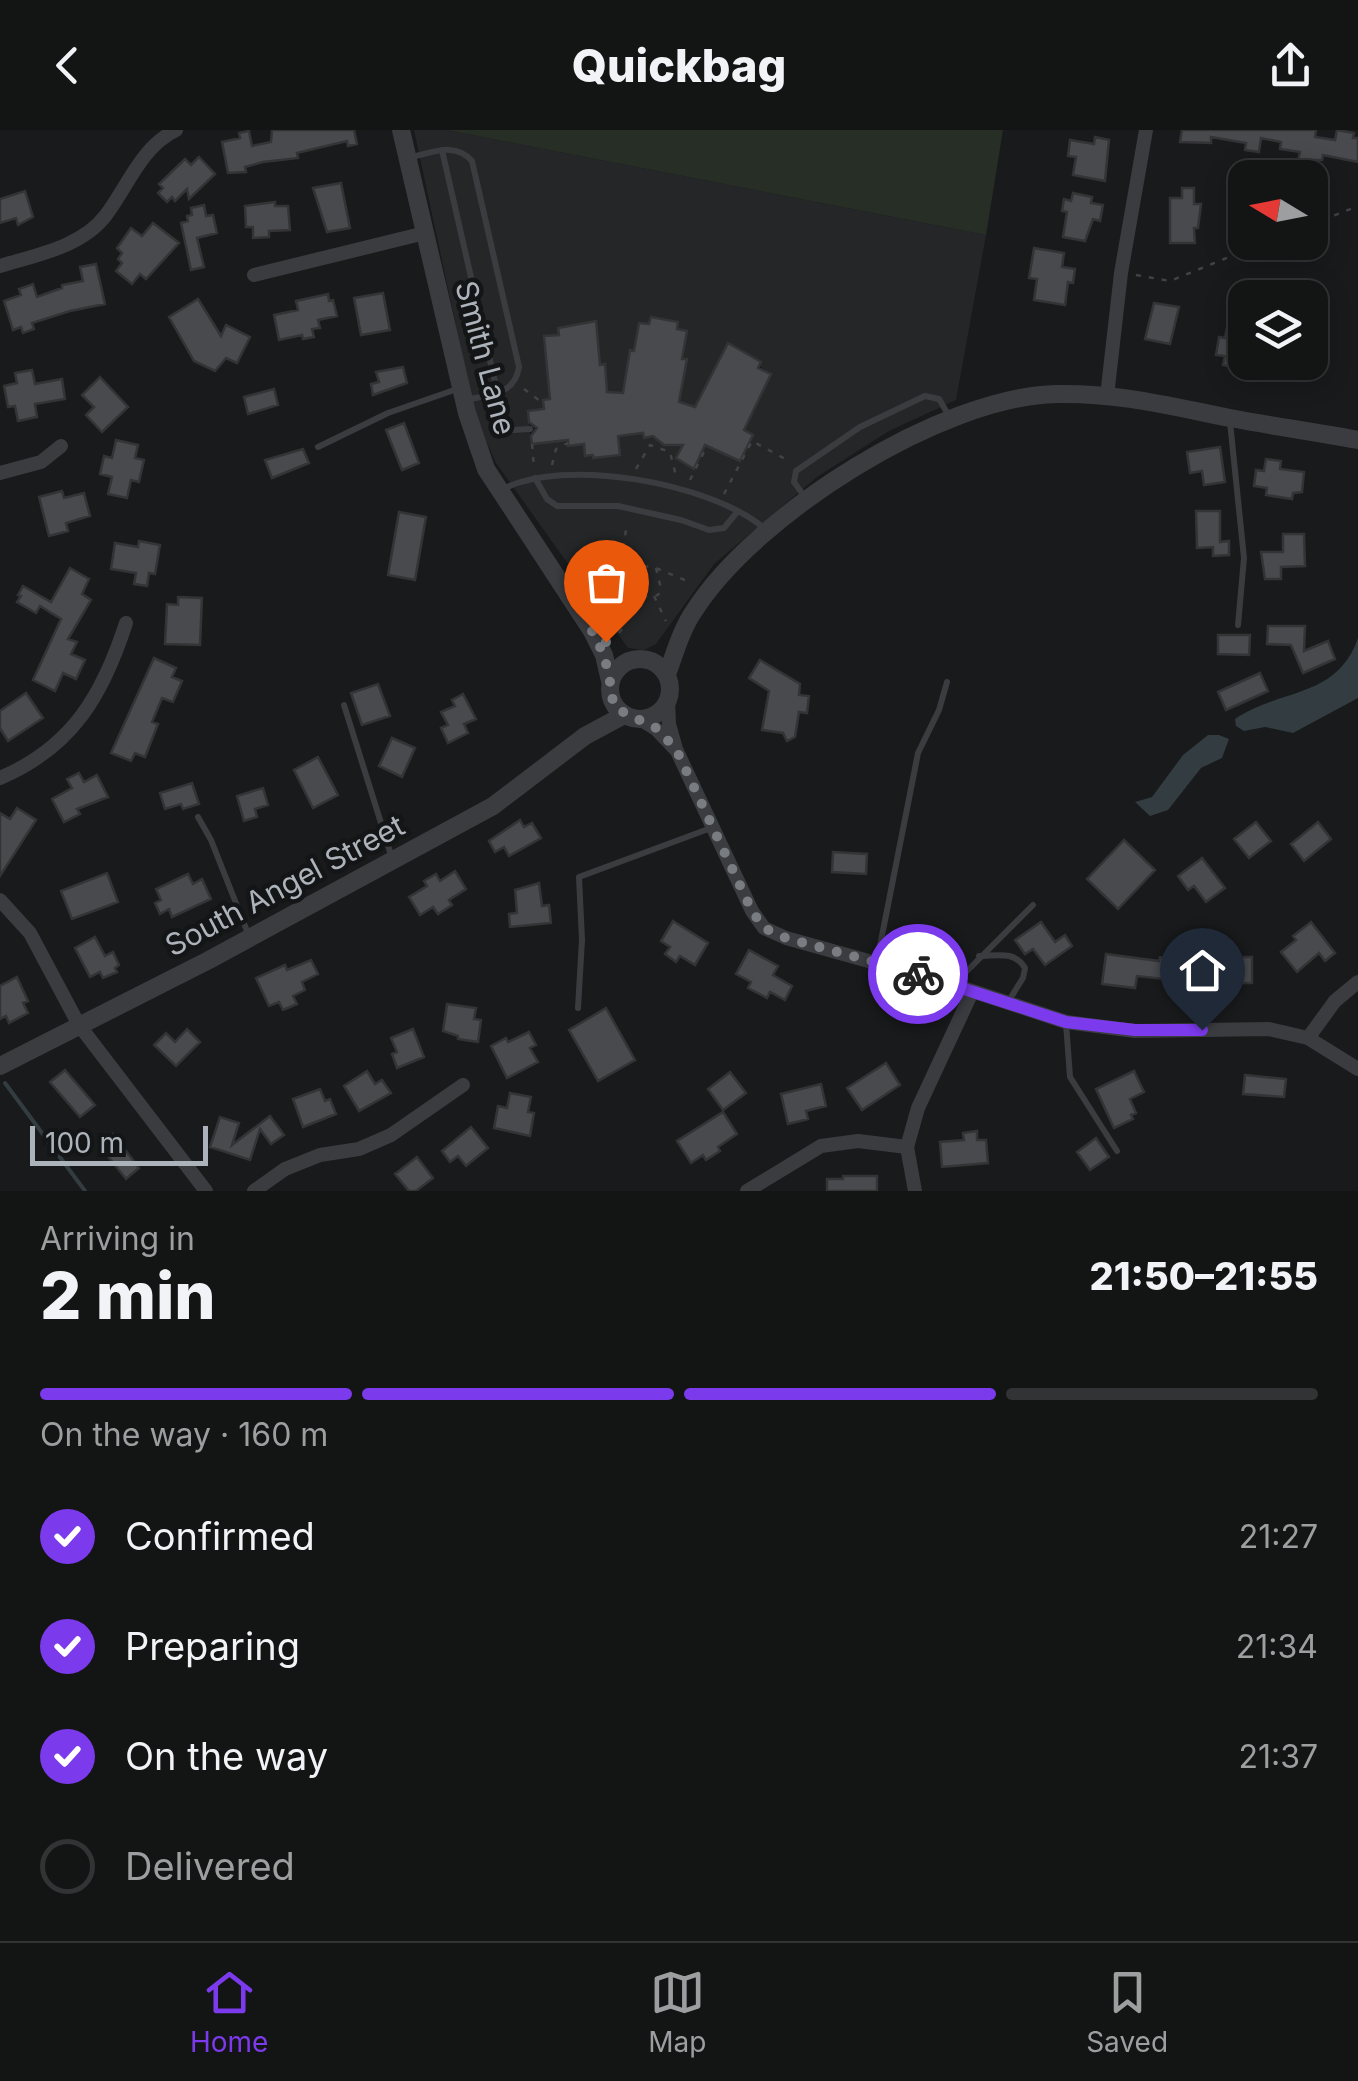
<!DOCTYPE html>
<meta charset="utf-8">
<style>
:root{--surface:#131414;--page:#202122;--text:#f1f3f6;--muted:#9d9ea0;--line:#323334;--accent:#7c3aed}
body{margin:0;font-family:Inter,sans-serif;background:var(--page);color:var(--text);height:100vh;display:flex;flex-direction:column;font-size:38px;white-space:nowrap}
*{box-sizing:border-box;margin:0}
p{font-size:32px;color:var(--muted)}
.icon{flex:none;width:55px;height:55px;fill:none;stroke:currentColor;stroke-width:2;stroke-linecap:round;stroke-linejoin:round}
.map{position:relative;height:1061px;overflow:hidden}
.panel{display:flex;flex-direction:column;background:var(--surface);flex:1}
.panel>*{flex:none}
.needle{width:65px;rotate:280deg}
.controls{position:absolute;left:1228px;top:30px;display:grid;gap:20px}
.controls a{display:grid;place-items:center;width:100px;height:100px;border-radius:20px;background:var(--surface);box-shadow:0 5px 25px #0003,0 0 0 2px var(--line);font-size:50px}
.scale{position:absolute;left:30px;bottom:25px;width:178px;box-sizing:border-box;padding-left:10px;border:5px solid #adb3ba;border-top:0;font-size:28px;line-height:35px;white-space:nowrap;color:#adb3ba;-webkit-text-stroke:8px #141516;paint-order:stroke}
.pin{position:absolute;display:grid;place-items:center;width:85px;height:85px;color:#fff;margin:-102px -42px;border-radius:50% 50% 50% 0;rotate:-45deg;box-shadow:0 0 10px #0007}
.pin .icon{rotate:45deg}
.courier{position:absolute;display:grid;place-items:center;width:100px;height:100px;margin:-50px;border:8px solid #7c3aed;border-radius:50%;background:#fff;color:#222;box-shadow:0 2px 12px #0007}
.head em{font-style:normal;font-weight:800}
.head div{display:flex;flex-direction:column-reverse}
.head{display:flex;align-items:center;justify-content:space-between;height:170px;padding:0 40px}
h1{font-size:65px;font-weight:800;line-height:75px}
.bar{display:grid;grid-template-columns:repeat(4,1fr);gap:15px 10px;align-content:center;height:120px;padding:0 40px}
.bar i{height:12px;border-radius:8px;background:var(--line)}
.bar .current{background:var(--accent)}
.bar p{grid-column:span 4}
ol{padding:0 40px;list-style:none}
li{display:flex;align-items:center;gap:30px;height:110px}
li p{margin-inline-start:auto}
li .icon{padding:10px;border-radius:50%;background:var(--accent);color:#fff;stroke-width:4}
li:last-child{color:var(--muted)}
li i{width:55px;height:55px;border:5px solid var(--line);border-radius:50%}
header{display:flex;justify-content:space-between;align-items:center;height:130px;padding:0 40px;background:var(--surface);font-size:45px;font-weight:800}
.tabs{display:flex;justify-content:space-around;align-items:center;height:140px;border-top:2px solid var(--line);background:var(--surface);font-size:28px;color:var(--muted)}
.tabs a{display:grid;justify-items:center;gap:5px}
.tabs .current{color:var(--accent)}
.map>svg:first-child{display:block}
.built{fill:#252628;fill-rule:evenodd}
.green{fill:#262e26}
.water{fill:#323c41}
.lines{fill:none;stroke-linecap:round;stroke-linejoin:round}
.stream{stroke:#323c41;stroke-width:4}
.building{fill:#484a4e;stroke:#343437;stroke-width:2.5}
.path{stroke:#414347;stroke-width:2.5;stroke-dasharray:5 8;stroke-linecap:butt}
.service{stroke:#3b3c40;stroke-width:6}
.minor{stroke:#3b3c40;stroke-width:14}
.tertiary{stroke:#3b3c40;stroke-width:18}
.done{stroke:#797d82;stroke-width:10;stroke-dasharray:0 18}
.route{stroke:#7c3aed;stroke-width:12}
.labels{text-anchor:middle;stroke-width:9;stroke-linejoin:round;paint-order:stroke}
.street-label{font-size:30px;fill:#adb3ba;stroke:#141516}
</style>
<header><svg class="icon" aria-label="back" viewBox="0 0 24 24"><path d="M15 5l-7 7 7 7"/></svg>Quickbag<svg class="icon" aria-label="share" viewBox="0 0 24 24"><path d="M12 15V3M7 8l5-5 5 5M5 13v7h14v-7"/></svg></header>
<div class="map">
<svg width="1358" height="1061" viewBox="0 0 1358 1061">
<rect width="100%" height="100%" fill="#191a1b"/>
<!-- built -->
<path class="built" d="M414 0H446L986 105 956 270 889 301 817 347 714 434 656 514 644 520 628 518 496 333 476 289ZM652 187 677 191V199L687 201 679 272 695 277 728 213 743 220 742 224 771 244 744 300 753 305 739 331 705 315 693 338 676 328 684 313 664 315 653 306 644 308 643 303 618 306 620 325 594 328 585 325 584 314 569 316 568 310 531 314 528 282 544 279 543 270 550 269 545 206 559 205 558 198 596 191 600 235H605L607 262 623 263 630 221H634L639 193 649 194Z"/>
<!-- green -->
<path class="green" d="M446 0H1003L986 105Z"/>
<!-- water -->
<path class="water" d="M1358 508V568L1293 603 1265 597 1244 601 1236 596 1235 589C1280 558 1337 569 1358 508Z
M1208 605H1219L1229 609 1222 628 1201 638 1168 680 1150 686 1135 672 1152 667 1183 625Z"/>
<g class="lines">
<!-- stream -->
<path class="stream" d="M5 953 85 1061"/>
</g>
<!-- building -->
<path class="building" d="M272 0H354L357 14 348 16 347 11 297 23 298 28 263 32 245 37 246 42 228 43 222 12 240 8 239 3 249 1 252 16 271 12Z
M1182 0H1316L1315 7 1335 10 1337 0 1354 3 1353 8H1358V32L1323 25 1322 30H1298L1300 22 1280 19 1281 12 1261 8 1259 22 1245 20 1246 13 1211 7V13L1180 12Z
M1095 7 1109 10 1105 51 1073 45 1076 27 1068 26 1070 10 1094 14Z
M199 27 215 44 189 69 187 59 175 71 172 67 167 72 158 63 163 58 159 54 185 29 191 35Z
M341 53 350 98 327 102 313 58Z
M1182 58H1194V74H1201L1198 98H1194L1195 113H1170V68H1182Z
M25 61 33 87 18 95 16 88 0 93V69Z
M1073 63 1092 67 1091 73 1103 75 1100 91 1093 89 1085 111 1063 107 1067 82 1062 81 1064 69 1071 71Z
M275 72V76H288L290 100 269 101V107L253 108V97H246L245 76Z
M204 75 206 86 213 85 217 103 197 108 204 137 191 140 181 93 188 91 187 86 192 85 191 78Z
M153 93 179 113 146 149 140 144 132 154 116 141 122 133 118 129 122 123 117 118 131 98 142 106Z
M1034 118 1064 123 1062 137 1075 139 1073 153 1068 152 1065 175 1034 170 1037 149 1029 148Z
M96 134 105 174 70 181 32 193 34 199 23 203 21 197 13 200 4 171 21 165 19 159 33 154 37 167 62 158V155L83 151 80 137Z
M383 163 390 200 361 205 354 168Z
M328 164 329 171 333 170 337 186 318 190 320 198 312 199 314 207 303 209 302 205 279 210 274 185 298 180 296 171Z
M198 169 221 206 226 195 250 207 237 233 226 228 215 241 194 231 169 187Z
M1154 173 1179 177 1170 214 1145 209Z
M651 187 678 192 677 199 687 201 682 229H687L679 272 695 277 728 213 761 232 758 238 771 244 744 300 753 305 740 331 705 315 694 339 676 328 683 315H664L653 306 644 308 643 303 618 306 620 325 593 328V325L585 326 584 314 568 316V310L532 314 531 306 537 298 529 292 528 281 544 279 543 270 550 269 544 206 559 205 558 198 596 191 600 235 605 234 607 262 623 263 630 220 634 221 639 193 649 194Z
M1227 198 1242 201 1245 239 1223 235 1225 226 1216 225 1219 207 1225 208Z
M403 237 407 253 373 265 371 254 379 252 376 242Z
M32 240 35 254 62 249 65 269 35 274 37 287 18 291 15 276 8 277 4 256 17 253 15 243Z
M100 247 128 277 102 302 86 285 94 277 82 265Z
M274 259 278 275 248 284 244 267Z
M404 293 419 333 402 340 386 300Z
M116 310 138 315 135 328 144 330 139 352 131 350 127 368 108 364 112 347 100 344 104 326 112 328Z
M1220 317 1225 352 1204 355 1202 341 1190 343 1187 322Z
M303 319 309 333 272 348 265 330Z
M1266 329 1281 331 1280 339 1304 342 1302 362 1293 363 1292 369 1266 365 1267 358 1254 356 1256 340 1264 341Z
M62 361 64 368 84 363 90 386 66 393 68 401 49 406 39 367Z
M1196 381H1220V412L1229 411V425L1213 426V417L1197 418Z
M399 382 426 387 415 450 388 445Z
M1283 404H1304L1305 436 1281 437V449H1265L1261 422H1283Z
M139 411 160 415 155 444 149 443 147 456 134 454 136 443 111 439 115 413 138 417Z
M70 438 89 449 82 464 91 470 68 509 77 512 71 524 85 530 76 549 63 543 55 561 33 550 61 489 40 476 36 483 17 472 21 466 18 465 23 456 51 472Z
M178 467 202 468 200 515 165 514 167 474 178 475Z
M1268 496H1305L1304 521 1328 511 1335 529 1303 543 1291 515 1267 514Z
M1218 505H1250L1249 525 1218 524Z
M154 528 176 538 172 547 182 551 173 572 162 568 152 592 158 594 145 627 135 623 131 631 111 623Z
M760 530 800 554 799 565 809 566 807 583 799 582 795 607 787 611 783 603 762 600 769 561 749 548Z
M1260 543 1268 561 1226 580 1218 562Z
M378 554 390 586 362 595 351 563Z
M26 563 43 588 8 611 0 598V581Z
M463 564 476 589 464 594 468 603 448 613 441 598 448 595 441 582 455 576 452 570Z
M392 608 415 618 402 647 379 636Z
M318 627 338 665 313 678 294 640Z
M79 643 84 652 97 645 108 667 77 679 80 684 64 692 52 669 72 658 67 649Z
M192 653 199 674 183 679 181 674 165 679 160 663Z
M263 658 268 675 255 679 257 687 244 691 237 666Z
M17 678 36 690 0 746V683L10 689Z
M520 690 524 697 532 693 541 708 509 726 504 717 495 722 489 711Z
M1256 692 1271 711 1249 728 1234 709Z
M1318 692 1331 709 1304 731 1291 714Z
M1124 710 1155 740 1118 779 1087 749Z
M833 722 867 724 866 744 832 742Z
M1202 728 1225 758 1206 772 1194 756 1188 760 1178 746Z
M455 741 466 759 449 770 452 775 438 784 433 777 420 785 409 767 427 756 424 751 436 744 440 751Z
M107 743 118 772 72 789 61 761Z
M188 744 193 754 202 749 211 769 172 787 169 779 160 784 155 773 161 770 156 759Z
M539 753 542 776 549 775 551 793 510 797 509 784 517 783 515 760Z
M673 791 708 813 695 835 680 826 676 832 665 824 670 817 661 811Z
M1041 792 1055 812 1065 805 1072 816 1045 835 1033 819 1025 824 1015 810Z
M1311 792 1335 823 1325 831 1319 823 1297 842 1281 822 1296 810 1293 806Z
M95 807 105 826 113 822 119 835 115 838 117 842 103 848 100 842 90 847 75 818Z
M749 820 778 836 773 845 792 856 785 870 770 862 767 868 748 858 751 852 736 844Z
M1106 824 1159 831 1160 827 1177 829 1174 850 1137 846 1135 858 1102 854Z
M1203 827H1252V853H1230V863H1215V849H1203Z
M311 830 318 844 302 852 305 860 293 866 297 874 283 880 279 872 269 876 256 848 285 835 287 840Z
M17 847 28 871 23 873 28 883 9 893 6 886 0 889V856Z
M447 874 476 878 474 889 481 890 478 912 458 909V906L443 901Z
M606 878 635 930 598 951 569 900Z
M187 899 200 912 176 936 154 915 166 903 175 912Z
M413 899 424 927 397 938 392 924 397 922 391 908Z
M529 902 536 915 530 918 538 932 507 948 491 916 506 908 508 912Z
M886 933 900 955 862 980 847 958Z
M65 940 95 975 80 987 50 952Z
M367 941 375 954 382 950 391 963 359 981 344 956Z
M1134 941 1144 962 1130 969 1136 983 1131 985 1133 989 1114 998 1096 959Z
M730 942 746 963 723 980 708 959Z
M1245 945 1286 949 1284 967 1243 964Z
M821 954 826 976 806 981 808 989 788 994 781 964Z
M320 959 325 971 330 969 336 984 303 997 293 969Z
M510 963 531 967 528 982 534 983 530 1006 494 998 498 976 507 978Z
M723 982 737 1004 718 1017 720 1021 706 1030 703 1025 691 1033 677 1011Z
M270 986 284 1005 271 1014 260 999 250 1030 210 1017 220 987 239 993 232 1015Z
M471 997 488 1018 466 1036 458 1026 450 1032 442 1021Z
M977 1001V1010H986L988 1033 942 1037 940 1012 964 1010 963 1003Z
M113 1004 139 1038 126 1049 99 1015Z
M1096 1008 1109 1027 1090 1040 1077 1022Z
M417 1027 433 1048 416 1061H409L395 1044Z
M843 1046H877V1061H827V1049H843Z"/>
<g class="lines">
<!-- path -->
<path class="path" d="M1310 95 1358 76
M1136 145 1170 151 1266 112
M524 259 544 274
M532 314 534 338
M552 335 556 319 568 313
M636 339 650 315 670 322 676 346
M690 350 706 318
M724 364 752 311 789 331
M621 431 627 394
M571 436C584 425 599 428 613 435
M656 438 661 459 658 465C633 469 574 469 618 432L656 438 692 453
M654 466 666 491
M600 476 611 467
M619 503 623 498 626 471"/>
<!-- service -->
<path class="service" d="M442 20 505 296 513 300 530 299
M412 27C434 22 456 12 472 31L519 237C515 265 489 265 465 270
M1230 292 1244 428 1238 495
M318 317 388 283 460 258
M535 348 547 369 557 376H618L681 390 709 400 724 398 738 381
M501 360C564 326 710 353 764 398
M804 366 794 352 796 341 860 297 925 266 939 269 949 286
M344 575 392 728
M198 687 211 710 249 806
M979 826C997 826 1014 820 1025 838L1023 848 1008 872
M877 831 918 623 939 580 947 552
M954 854 1033 775
M578 878 582 810 579 747 711 698
M1066 893 1070 947 1117 1021"/>
<!-- minor -->
<path class="minor" d="M0 136C36 125 82 117 106 85 128 56 141 17 176 0
M254 145 425 103
M1107 266 1121 143 1146 0
M0 343 41 332 61 316
M668 570 669 594 676 619 752 781 764 798 786 808 951 854 1066 892 1135 901 1269 899 1308 908 1358 939
M640 589 656 599 675 619
M0 648C73 617 103 564 126 493
M0 770 30 803 79 895 206 1061
M1308 908 1335 871 1358 852
M254 1061 285 1039 320 1025 359 1019 391 1005 463 955
M747 1061 821 1016 858 1011 907 1017
M915 1061 907 1017 918 978 972 862"/>
<!-- tertiary -->
<path class="tertiary" d="M401 0 467 283 486 339 592 501 604 525 610 551
M610 559a30 30 0 1 1 60 0a30 30 0 1 1-60 0Z
M667 544C675 523 681 500 694 481 755 385 941 266 1057 264 1121 263 1169 276 1230 288 1273 296 1315 302 1358 310
M0 936 209 830 493 676 585 606 624 585"/>
</g>
<g class="lines">
<!-- done -->
<path class="done" d="M606 512 592 501 604 525 610 551 609 561 617 579 656 598 676 619 752 781 764 798 786 808 918 844"/>
<!-- route -->
<path class="route" d="M918 844 1066 892 1135 900H1202"/>
</g>
<g class="labels">
<!-- street labels -->
<g class="street-label">
<text transform="translate(485 228) rotate(75)" y="10">Smith Lane</text>
<text transform="translate(285 756) rotate(-28)" y="10">South Angel Street</text>
</g>
</g>
</svg>
<div class="controls">
<a><svg class="needle" viewBox="-14 -14 28 28"><path d="M0-13l5 13h-10z" fill="#e53935"/><path d="M0 13l5-13h-10z" fill="#9d9ea0"/></svg></a>
<a><svg class="icon" aria-label="layers" viewBox="0 0 24 24"><path d="M12 4l9 5-9 5-9-5zM3 14l9 5 9-5"/></svg></a>
</div>
<div class="scale">100 m</div>
<div class="pin" style="left:606px;top:512px;background:#ea580c"><svg class="icon" aria-label="bag" viewBox="0 0 24 24"><path d="M5 8h14l-1 12H6zM9 8a3 3 0 0 1 6 0"/></svg></div>
<div class="pin" style="left:1202px;top:900px;background:#1f2937"><svg class="icon" aria-label="home" viewBox="0 0 24 24"><path d="M3 11l9-7 9 7M6 9v11h12V9"/></svg></div>
<div class="courier" style="left:918px;top:844px"><svg class="icon" aria-label="bike" viewBox="0 0 24 24"><circle cx="6" cy="16" r="4"/><circle cx="18" cy="16" r="4"/><path d="M6 16l4-8h5l3 8M10 8l3 8H6M13 5h3"/></svg></div>
</div>
<section class="panel">
<div class="head"><div><h1>2 min</h1><p>Arriving in</p></div><em>21:50–21:55</em></div>
<div class="bar"><i class="current"></i><i class="current"></i><i class="current"></i><i></i><p>On the way · 160 m</p></div>
<ol>
<li><svg class="icon" aria-label="check" viewBox="0 0 24 24"><path d="M5 12l5 5 9-10"/></svg>Confirmed<p>21:27</p></li>
<li><svg class="icon" aria-label="check" viewBox="0 0 24 24"><path d="M5 12l5 5 9-10"/></svg>Preparing<p>21:34</p></li>
<li><svg class="icon" aria-label="check" viewBox="0 0 24 24"><path d="M5 12l5 5 9-10"/></svg>On the way<p>21:37</p></li>
<li><i></i>Delivered</li>
</ol>
</section>
<nav class="tabs">
<a class="current"><svg class="icon" aria-label="home" viewBox="0 0 24 24"><path d="M3 11l9-7 9 7M6 9v11h12V9"/></svg>Home</a>
<a><svg class="icon" aria-label="map" viewBox="0 0 24 24"><path d="M3 6l6-2 6 2 6-2v14l-6 2-6-2-6 2zM9 4v14M15 6v14"/></svg>Map</a>
<a><svg class="icon" aria-label="saved" viewBox="0 0 24 24"><path d="M7 4h10v16l-5-4-5 4z"/></svg>Saved</a>
</nav>
